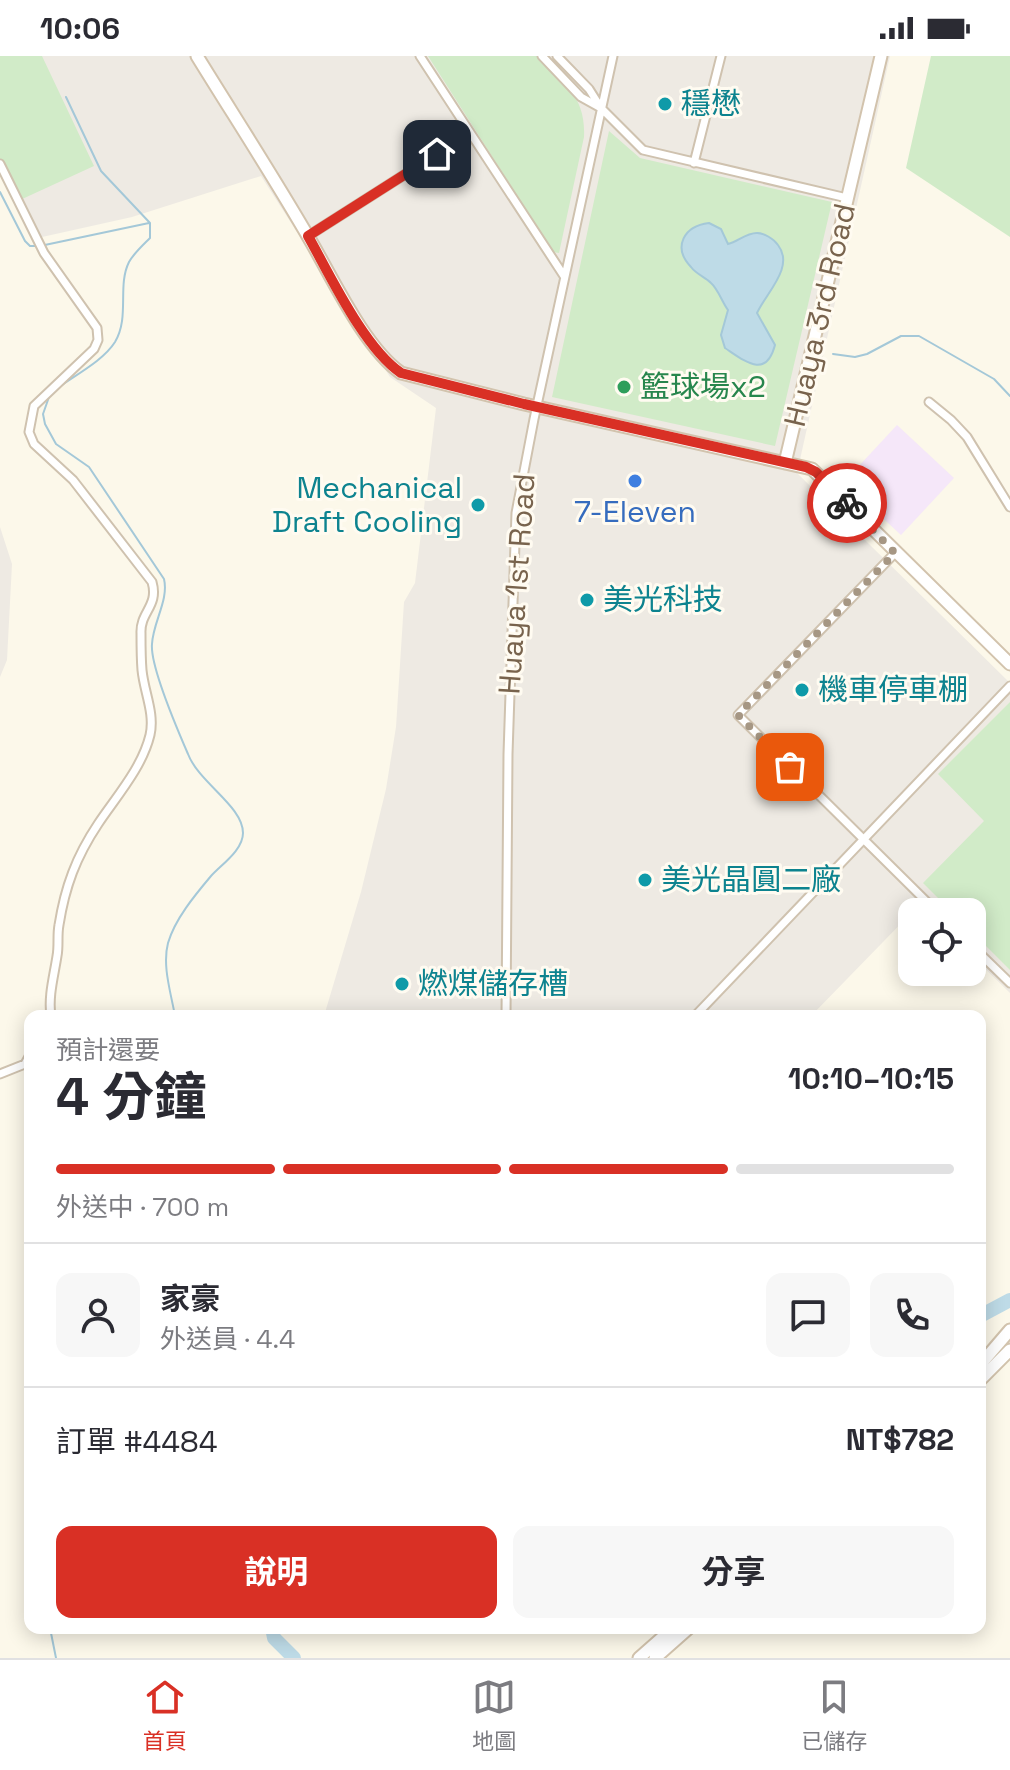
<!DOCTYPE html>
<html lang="zh-TW">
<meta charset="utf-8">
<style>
:root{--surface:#fff;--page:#f7f7f7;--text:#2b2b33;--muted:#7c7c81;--line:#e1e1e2;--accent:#d93025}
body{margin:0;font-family:"Space Grotesk","Noto Sans TC",sans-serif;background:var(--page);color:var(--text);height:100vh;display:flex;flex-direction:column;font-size:30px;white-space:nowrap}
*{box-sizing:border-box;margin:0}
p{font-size:26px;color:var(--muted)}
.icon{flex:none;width:44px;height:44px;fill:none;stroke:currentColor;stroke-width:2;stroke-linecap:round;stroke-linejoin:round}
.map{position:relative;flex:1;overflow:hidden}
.sheet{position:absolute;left:24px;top:954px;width:962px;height:624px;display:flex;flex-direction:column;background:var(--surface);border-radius:16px;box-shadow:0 4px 20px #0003}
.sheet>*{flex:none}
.buttons{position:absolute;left:898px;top:842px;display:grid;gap:16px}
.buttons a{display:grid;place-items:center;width:88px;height:88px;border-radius:16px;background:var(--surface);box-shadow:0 4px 20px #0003;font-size:40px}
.pin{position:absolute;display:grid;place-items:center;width:68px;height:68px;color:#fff;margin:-34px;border-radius:16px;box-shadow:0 4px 12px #0006}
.courier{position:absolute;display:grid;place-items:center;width:80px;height:80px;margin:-40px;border:6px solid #d93025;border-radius:50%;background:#fff;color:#222;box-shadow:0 2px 10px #0007}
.headline em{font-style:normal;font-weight:700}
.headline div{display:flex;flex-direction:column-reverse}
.headline{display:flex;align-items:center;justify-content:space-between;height:136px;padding:0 32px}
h1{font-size:52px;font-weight:700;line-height:60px}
.bar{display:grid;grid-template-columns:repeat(4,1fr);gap:12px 8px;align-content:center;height:96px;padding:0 32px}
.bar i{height:10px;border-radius:6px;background:var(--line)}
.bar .on{background:var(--accent)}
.bar p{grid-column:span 4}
.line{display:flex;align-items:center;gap:20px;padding:0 32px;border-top:2px solid var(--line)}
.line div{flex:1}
.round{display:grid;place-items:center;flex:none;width:84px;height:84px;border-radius:16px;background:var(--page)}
.action{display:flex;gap:16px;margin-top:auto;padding:16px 32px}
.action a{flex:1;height:92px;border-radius:16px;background:var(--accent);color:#fff;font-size:32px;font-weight:700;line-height:92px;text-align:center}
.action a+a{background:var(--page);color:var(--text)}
.status{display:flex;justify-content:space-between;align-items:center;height:56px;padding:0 40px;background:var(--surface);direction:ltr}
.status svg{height:22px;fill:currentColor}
.menu{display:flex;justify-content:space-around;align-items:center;height:112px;border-top:2px solid var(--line);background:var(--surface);font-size:22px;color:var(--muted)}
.menu a{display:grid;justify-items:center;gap:4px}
.menu .on{color:var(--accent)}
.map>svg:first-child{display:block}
.industrial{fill:#eeeae3}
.education{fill:#f5e7f9}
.green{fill:#d1ebc8}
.water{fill:#bedbe7;stroke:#a4c8d8;stroke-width:2}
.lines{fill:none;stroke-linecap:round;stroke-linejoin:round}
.stream{stroke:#a4c8d8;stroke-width:2}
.river{stroke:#bedbe7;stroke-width:14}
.street-casing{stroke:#cfc2af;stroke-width:11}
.secondary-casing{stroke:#d2c3ad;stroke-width:15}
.street{stroke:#fff;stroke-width:7}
.secondary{stroke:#fff;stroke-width:11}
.done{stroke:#a69784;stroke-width:8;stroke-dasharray:0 14.4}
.route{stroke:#d93025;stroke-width:10}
.culture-dot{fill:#0f9aa8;stroke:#fffbf1;stroke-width:3}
.leisure-dot{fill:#2e9e5b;stroke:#fffbf1;stroke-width:3}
.shop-dot{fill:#3f7fe0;stroke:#fffbf1;stroke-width:3}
.labels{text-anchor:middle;stroke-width:6;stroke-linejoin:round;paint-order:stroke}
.culture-label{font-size:30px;fill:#0d838f;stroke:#fffbf1;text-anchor:start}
.street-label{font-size:30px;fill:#78634d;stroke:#fffbf1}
.leisure-label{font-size:30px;fill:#27864d;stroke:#fffbf1;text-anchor:start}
.shop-label{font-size:30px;fill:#366cbe;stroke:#fffbf1}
</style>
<div class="status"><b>10:06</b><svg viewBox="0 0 49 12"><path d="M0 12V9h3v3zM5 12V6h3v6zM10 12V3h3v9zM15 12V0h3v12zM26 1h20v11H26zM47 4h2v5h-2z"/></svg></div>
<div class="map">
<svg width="1010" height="1602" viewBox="0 0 1010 1602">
<rect width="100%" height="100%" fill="#fcf8ea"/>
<!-- industrial -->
<path class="industrial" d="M0 0H890L797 417 1010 627V937L972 900V856H926L919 849 811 960H324L361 836 386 733 396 671 404 546 415 527 436 352 390 321 261 120 132 161 33 183 0 115Z
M0 471 12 508 7 604 0 621Z"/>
<!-- education -->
<path class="education" d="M897 369 954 422 901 479 844 426Z"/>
<!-- green -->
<path class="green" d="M0 0H42L94 110 20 144 0 103Z
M428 0H537C564 28 586 40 584 81L559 197 553 196Z
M931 0H1010V181L906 112Z
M609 75 640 102 832 146 775 390 552 341Z
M1010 646V914L972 876V856H952L923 827 984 765 938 718Z"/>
<!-- water -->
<path class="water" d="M709 167 721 173 728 188C738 186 745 177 757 177 764 177 774 183 778 189 795 211 766 237 757 257L775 289C766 323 746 306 725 292L721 279 728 254C722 246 718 233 711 227 705 221 696 218 691 211 672 191 684 170 709 167Z"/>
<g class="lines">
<!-- stream -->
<path class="stream" d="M0 136 25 185 30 190H40L149 167
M833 298 855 301 867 298 901 280H919L994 323 1010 340
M56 333C75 319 103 305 115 286 130 261 117 230 129 206 134 197 143 189 150 182V167L101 115 66 41
M49 341 43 358 45 368 56 388 89 411 164 523C169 544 153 566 152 588 150 610 178 675 188 698 199 727 243 750 243 777 243 794 222 808 211 820 195 839 175 863 168 887 162 910 171 937 175 960
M50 1572 56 1602"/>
<!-- river -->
<path class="river" d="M980 1260 1010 1244
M272 1572 274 1582 294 1602"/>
<!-- street casing -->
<g class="street-casing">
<path id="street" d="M420 0 564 220
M542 0 581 41 599 51
M557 0 589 33 601 52 643 94 847 142
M694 107 721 0
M0 108 44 197 97 272 98 284 94 293 34 350 29 376 34 388 73 424 152 526C159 550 140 556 141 577 141 589 141 602 142 614 144 636 155 657 150 679 142 712 116 741 98 768 76 801 65 831 59 869 57 879 59 890 57 900 54 920 48 940 51 960
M308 180 470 77
M929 346 951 364 967 381 1010 451
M895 497 738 659 937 856
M972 890 1010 927
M506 960 508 698 516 457 534 363 613 0
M695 960 1010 630
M0 1018 25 1008 30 999"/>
</g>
<!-- secondary casing -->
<g class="secondary-casing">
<path id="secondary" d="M197 0C234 60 273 120 309 182 332 221 364 291 401 317L524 348 812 413 1010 608
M785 407 881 0
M980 1309 1010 1274
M980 1324 1010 1294
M639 1602 673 1572
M655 1602 689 1572"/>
</g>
<!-- street -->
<use href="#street" class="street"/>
<!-- secondary -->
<use href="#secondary" class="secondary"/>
</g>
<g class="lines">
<!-- done -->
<path class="done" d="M790 711 738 659 895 497 847 447"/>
<!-- route -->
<path class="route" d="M437 98 308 180C330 219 364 292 401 317L524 348 806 411 816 416 847 447"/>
</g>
<!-- markers -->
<g class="culture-dot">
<circle cx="665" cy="48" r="8"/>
<circle cx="478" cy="449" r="8"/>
<circle cx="587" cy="544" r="8"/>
<circle cx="802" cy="634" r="8"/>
<circle cx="645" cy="824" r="8"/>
<circle cx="402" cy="928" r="8"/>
</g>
<circle class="leisure-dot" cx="624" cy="331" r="8"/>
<circle class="shop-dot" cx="635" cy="425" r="8"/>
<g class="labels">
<!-- culture labels -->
<g class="culture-label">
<text x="681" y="58">穩懋</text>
<text x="462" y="442" text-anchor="end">Mechanical<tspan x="462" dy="34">Draft Cooling</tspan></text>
<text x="603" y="554">美光科技</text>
<text x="818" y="644">機車停車棚</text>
<text x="661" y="834">美光晶圓二廠</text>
<text x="418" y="938">燃煤儲存槽</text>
</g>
<!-- street labels -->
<g class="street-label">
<text transform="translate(820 259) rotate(-77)" y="10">Huaya 3rd Road</text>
<text transform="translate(517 528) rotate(-86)" y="10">Huaya 1st Road</text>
</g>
<!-- leisure labels -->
<g class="leisure-label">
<text x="640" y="341">籃球場x2</text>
</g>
<!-- shop labels -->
<g class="shop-label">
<text x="635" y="466">7-Eleven</text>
</g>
</g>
</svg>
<div class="buttons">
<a><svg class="icon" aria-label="locate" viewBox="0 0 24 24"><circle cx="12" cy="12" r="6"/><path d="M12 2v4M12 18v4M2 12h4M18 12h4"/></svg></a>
</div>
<div class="pin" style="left:790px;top:711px;background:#ea580c"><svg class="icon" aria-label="bag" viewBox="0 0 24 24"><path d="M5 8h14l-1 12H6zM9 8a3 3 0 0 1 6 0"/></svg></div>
<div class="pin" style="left:437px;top:98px;background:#1f2937"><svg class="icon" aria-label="home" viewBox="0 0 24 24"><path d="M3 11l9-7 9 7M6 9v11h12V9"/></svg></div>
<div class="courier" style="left:847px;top:447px"><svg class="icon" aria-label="bike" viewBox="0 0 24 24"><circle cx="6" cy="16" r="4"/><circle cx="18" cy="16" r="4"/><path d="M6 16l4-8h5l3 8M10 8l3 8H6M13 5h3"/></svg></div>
<section class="sheet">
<div class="headline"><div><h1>4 分鐘</h1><p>預計還要</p></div><em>10:10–10:15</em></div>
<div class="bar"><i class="on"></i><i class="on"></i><i class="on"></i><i></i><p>外送中 · 700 m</p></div>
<div class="line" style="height:144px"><a class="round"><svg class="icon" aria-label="person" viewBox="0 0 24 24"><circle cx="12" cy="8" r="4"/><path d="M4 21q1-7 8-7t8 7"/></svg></a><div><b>家豪</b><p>外送員 · 4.4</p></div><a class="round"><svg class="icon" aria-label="chat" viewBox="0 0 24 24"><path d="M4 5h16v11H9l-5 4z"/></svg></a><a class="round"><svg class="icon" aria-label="phone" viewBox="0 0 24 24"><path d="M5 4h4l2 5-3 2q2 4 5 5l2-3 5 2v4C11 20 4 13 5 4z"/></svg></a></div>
<div class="line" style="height:104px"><div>訂單 #4484</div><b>NT$782</b></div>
<div class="action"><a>說明</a><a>分享</a></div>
</section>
</div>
<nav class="menu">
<a class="on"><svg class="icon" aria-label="home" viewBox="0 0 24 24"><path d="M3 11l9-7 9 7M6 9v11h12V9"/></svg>首頁</a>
<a><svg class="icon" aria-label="map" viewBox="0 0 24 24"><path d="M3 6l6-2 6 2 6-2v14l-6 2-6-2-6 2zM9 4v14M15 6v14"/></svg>地圖</a>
<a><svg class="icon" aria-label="saved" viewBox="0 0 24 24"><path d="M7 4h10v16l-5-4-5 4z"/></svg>已儲存</a>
</nav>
